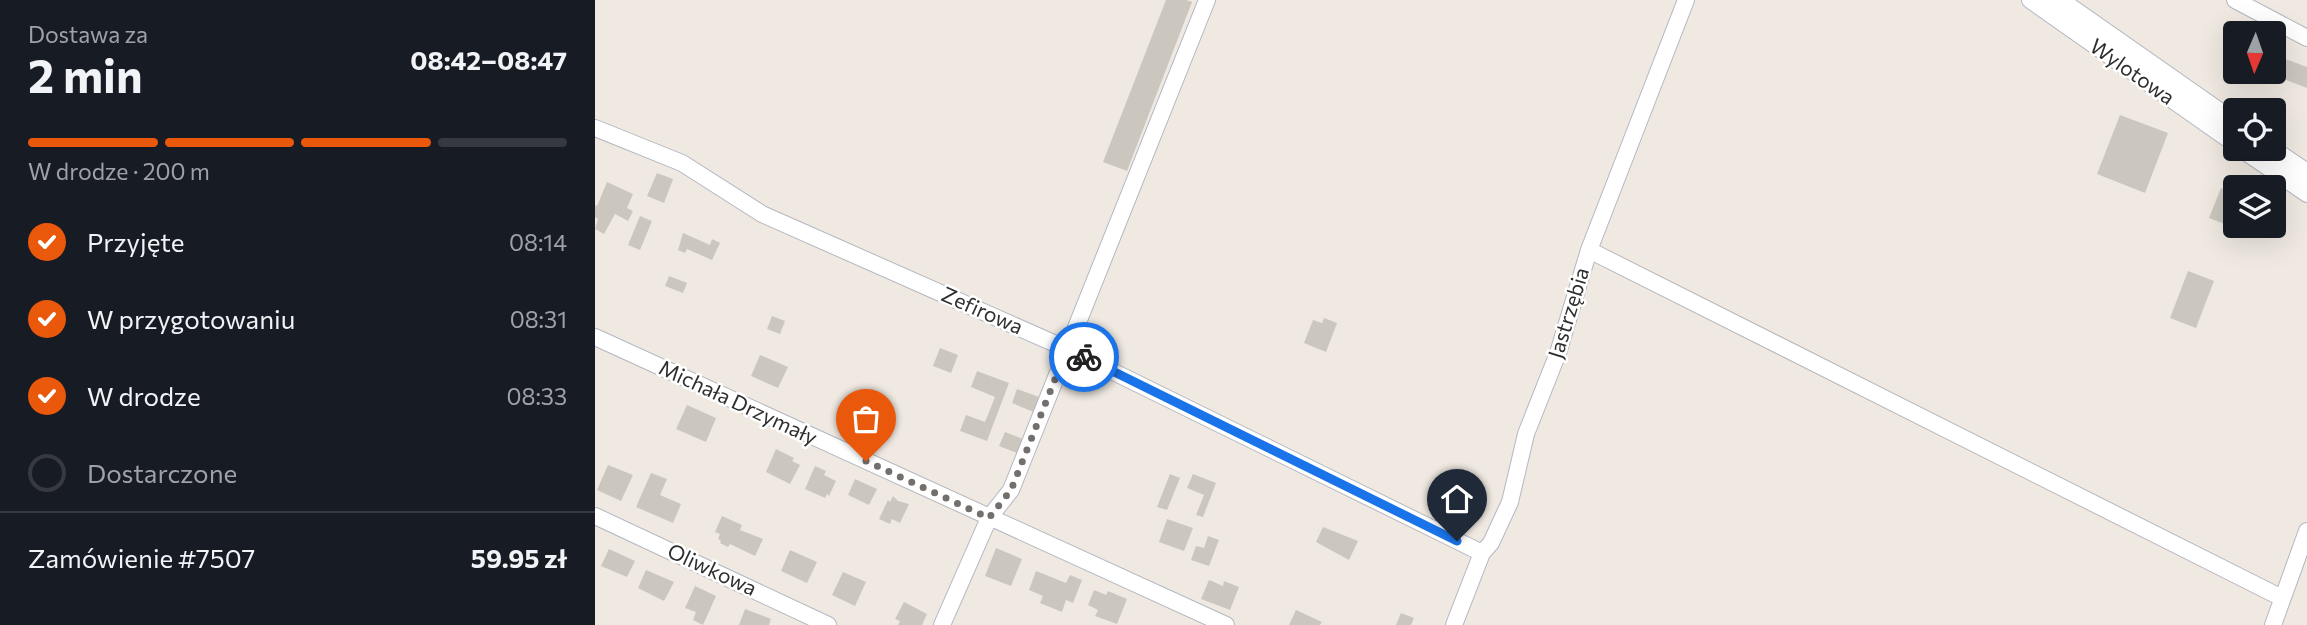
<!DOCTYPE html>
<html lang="pl">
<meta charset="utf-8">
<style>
:root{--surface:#171b24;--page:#242831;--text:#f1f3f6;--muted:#9ea1a6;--line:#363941;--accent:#ea580c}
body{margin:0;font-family:Commissioner,sans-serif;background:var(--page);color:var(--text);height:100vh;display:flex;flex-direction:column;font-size:26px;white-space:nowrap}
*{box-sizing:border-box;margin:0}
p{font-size:23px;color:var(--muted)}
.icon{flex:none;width:38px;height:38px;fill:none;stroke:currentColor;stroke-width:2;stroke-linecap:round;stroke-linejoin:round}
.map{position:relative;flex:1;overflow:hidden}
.side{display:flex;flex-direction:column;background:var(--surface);width:595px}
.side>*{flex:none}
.needle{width:46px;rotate:182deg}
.tools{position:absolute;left:1628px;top:21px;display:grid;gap:14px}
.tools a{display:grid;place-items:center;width:63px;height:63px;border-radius:7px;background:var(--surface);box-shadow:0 7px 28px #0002;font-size:35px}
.pin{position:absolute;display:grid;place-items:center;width:60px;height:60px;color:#fff;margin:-72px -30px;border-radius:50% 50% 50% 0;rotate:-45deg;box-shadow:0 0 7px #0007}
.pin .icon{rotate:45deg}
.courier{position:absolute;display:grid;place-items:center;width:70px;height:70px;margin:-35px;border:5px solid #1a73e8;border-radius:50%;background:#fff;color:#222;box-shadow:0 2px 9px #0007}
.overview em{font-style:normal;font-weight:700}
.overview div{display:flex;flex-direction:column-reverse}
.overview{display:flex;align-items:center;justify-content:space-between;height:119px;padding:0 28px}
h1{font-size:46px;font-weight:700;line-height:52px}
.bar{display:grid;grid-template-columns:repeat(4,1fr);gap:10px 7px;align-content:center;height:84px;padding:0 28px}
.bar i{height:9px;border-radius:5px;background:var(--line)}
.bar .on{background:var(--accent)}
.bar p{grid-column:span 4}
.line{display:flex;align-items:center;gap:18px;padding:0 28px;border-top:2px solid var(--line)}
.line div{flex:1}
ol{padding:0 28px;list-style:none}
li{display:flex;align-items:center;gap:21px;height:77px}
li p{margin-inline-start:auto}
li .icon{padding:7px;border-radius:50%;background:var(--accent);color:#fff;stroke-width:4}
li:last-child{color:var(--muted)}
li i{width:38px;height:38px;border:4px solid var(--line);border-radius:50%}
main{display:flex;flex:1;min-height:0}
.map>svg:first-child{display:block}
.building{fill:#cbc7bf}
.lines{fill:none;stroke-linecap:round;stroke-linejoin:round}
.street-casing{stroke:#b4b7c1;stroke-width:18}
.secondary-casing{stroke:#b4b7c1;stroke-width:25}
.street{stroke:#fff;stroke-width:16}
.secondary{stroke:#fff;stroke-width:23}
.done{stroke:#726f6d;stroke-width:7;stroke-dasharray:0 12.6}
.route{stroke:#1a73e8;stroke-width:9}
.labels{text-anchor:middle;stroke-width:5;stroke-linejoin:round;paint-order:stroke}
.street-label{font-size:21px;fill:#2e2e2e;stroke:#fff}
</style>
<main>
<section class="side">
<div class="overview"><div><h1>2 min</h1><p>Dostawa za</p></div><em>08:42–08:47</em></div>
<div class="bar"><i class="on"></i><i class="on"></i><i class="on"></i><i></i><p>W drodze · 200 m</p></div>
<ol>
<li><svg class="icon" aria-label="check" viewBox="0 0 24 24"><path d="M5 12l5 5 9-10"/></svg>Przyjęte<p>08:14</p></li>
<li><svg class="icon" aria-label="check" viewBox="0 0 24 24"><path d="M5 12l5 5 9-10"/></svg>W przygotowaniu<p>08:31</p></li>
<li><svg class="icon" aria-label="check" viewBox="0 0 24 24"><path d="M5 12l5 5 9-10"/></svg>W drodze<p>08:33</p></li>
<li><i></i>Dostarczone</li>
</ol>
<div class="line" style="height:91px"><div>Zamówienie #7507</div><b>59.95 zł</b></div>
</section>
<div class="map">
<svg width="1712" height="625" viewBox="0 0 1712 625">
<rect width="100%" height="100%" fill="#efe9e1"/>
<!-- building -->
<path class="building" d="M571 0H591L597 2 532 171 508 162Z
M1690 59 1712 67V88L1683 77Z
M1525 115 1573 133 1550 193 1502 174Z
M62 173 78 179 69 203 52 196Z
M12 182 38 194 32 208 38 211 33 221 20 214 9 234 0 229 3 219 0 217V205L2 206Z
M1626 188 1640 194V226H1668L1664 237 1614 218Z
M45 216 57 221 45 250 33 245Z
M88 233 115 245 117 239 125 243 117 260 92 249 90 253 83 250Z
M1593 271 1619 281 1601 328 1575 318Z
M74 276 92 283 88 293 70 286Z
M177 316 190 321 185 334 172 329Z
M729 318 742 323 731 352 709 343 718 320 727 323Z
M345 348 363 355 356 373 338 366Z
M165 355 193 367 183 388 156 376Z
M382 371 414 383 392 441 365 431 371 415 390 422 400 397 376 387Z
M422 389 447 398 441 413 417 403Z
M92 405 121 418 111 442 81 429Z
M410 432 428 439 422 453 404 446Z
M181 449 199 458 197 461 205 465 195 484 171 472Z
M13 465 38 475 26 501 2 490Z
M220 466 231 471 229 475 241 481 234 496 232 494 230 498 210 489Z
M56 473 72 479 65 495 86 504 78 523 41 507Z
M575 474 585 478 572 510 562 507Z
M598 474 621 483 608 517 601 515 609 495 592 488Z
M260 479 282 489 274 505 253 495Z
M298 496 303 501 314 504 305 523 297 519 295 524 284 519 293 500 295 502Z
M127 516 147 525 145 530 168 539 160 556 135 544 133 547 125 543 126 541 123 539 125 534 120 532Z
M572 519 598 528 589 551 564 542Z
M728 527 763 541 754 560 721 542Z
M613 536 624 540 614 566 596 560 601 546 609 548Z
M401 548 427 559 416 586 390 576Z
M14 549 40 561 32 577 6 566Z
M195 550 222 562 212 583 186 571Z
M51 570 79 582 69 601 43 588Z
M441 571 471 583 475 575 487 580 478 603 471 600 467 612 445 603 448 596 434 590Z
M248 572 271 582 260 606 237 595Z
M614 580 628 586 629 581 644 587 635 610 606 599Z
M100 586 121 596 108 625 98 620 101 612 90 608Z
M499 590 511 595 513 591 532 599 522 624 500 616 503 610 493 605Z
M309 602 332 614 327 625H303L305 621 300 619Z
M150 609 176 619 174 625H144Z
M701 610 727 622 725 625H694Z
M806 613 819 618 816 625H801Z"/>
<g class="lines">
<!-- street casing -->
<g class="street-casing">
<path id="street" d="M1435 0 1640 144
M1640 0 1712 38
M0 128 87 163 167 214 472 349 887 553
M1646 149 1712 194
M994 250 1687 598
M0 337 631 625
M0 516 233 625
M347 625 394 518 416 490 612 0
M859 625 887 553 896 543 915 502 931 434 963 353 994 250 1091 0
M1678 625 1712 531"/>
</g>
<!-- secondary casing -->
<g class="secondary-casing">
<path id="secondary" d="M1460 0 1640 126
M1672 149 1712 176"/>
</g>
<!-- street -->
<use href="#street" class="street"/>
<!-- secondary -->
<use href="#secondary" class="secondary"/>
</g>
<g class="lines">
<!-- done -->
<path class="done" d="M271 461 394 518 416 490 472 349 489 357"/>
<!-- route -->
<path class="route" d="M489 357 862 541"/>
</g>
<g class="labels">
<!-- street labels -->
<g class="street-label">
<text transform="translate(1537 72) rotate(35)" y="7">Wylotowa</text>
<text transform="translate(387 311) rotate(24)" y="7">Zefirowa</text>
<text transform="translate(974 313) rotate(-73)" y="7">Jastrzębia</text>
<text transform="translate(143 403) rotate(25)" y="7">Michała Drzymały</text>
<text transform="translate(117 570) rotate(25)" y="7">Oliwkowa</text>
</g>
</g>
</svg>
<div class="tools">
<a><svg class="needle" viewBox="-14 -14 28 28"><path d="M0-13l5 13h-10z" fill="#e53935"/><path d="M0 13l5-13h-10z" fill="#9ea1a6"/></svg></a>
<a><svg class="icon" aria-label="locate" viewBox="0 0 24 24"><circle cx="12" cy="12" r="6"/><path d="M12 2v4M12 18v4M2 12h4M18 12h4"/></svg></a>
<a><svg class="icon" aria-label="layers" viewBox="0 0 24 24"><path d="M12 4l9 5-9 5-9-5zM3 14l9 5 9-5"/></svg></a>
</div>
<div class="pin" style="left:271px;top:461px;background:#ea580c"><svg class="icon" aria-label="bag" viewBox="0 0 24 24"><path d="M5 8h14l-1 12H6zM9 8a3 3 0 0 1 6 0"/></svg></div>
<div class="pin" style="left:862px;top:541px;background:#1f2937"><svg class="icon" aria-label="home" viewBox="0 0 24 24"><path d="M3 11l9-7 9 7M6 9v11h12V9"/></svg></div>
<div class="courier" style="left:489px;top:357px"><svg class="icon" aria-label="bike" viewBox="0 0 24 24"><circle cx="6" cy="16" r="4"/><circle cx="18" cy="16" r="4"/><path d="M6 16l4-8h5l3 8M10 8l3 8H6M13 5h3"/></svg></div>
</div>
</main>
